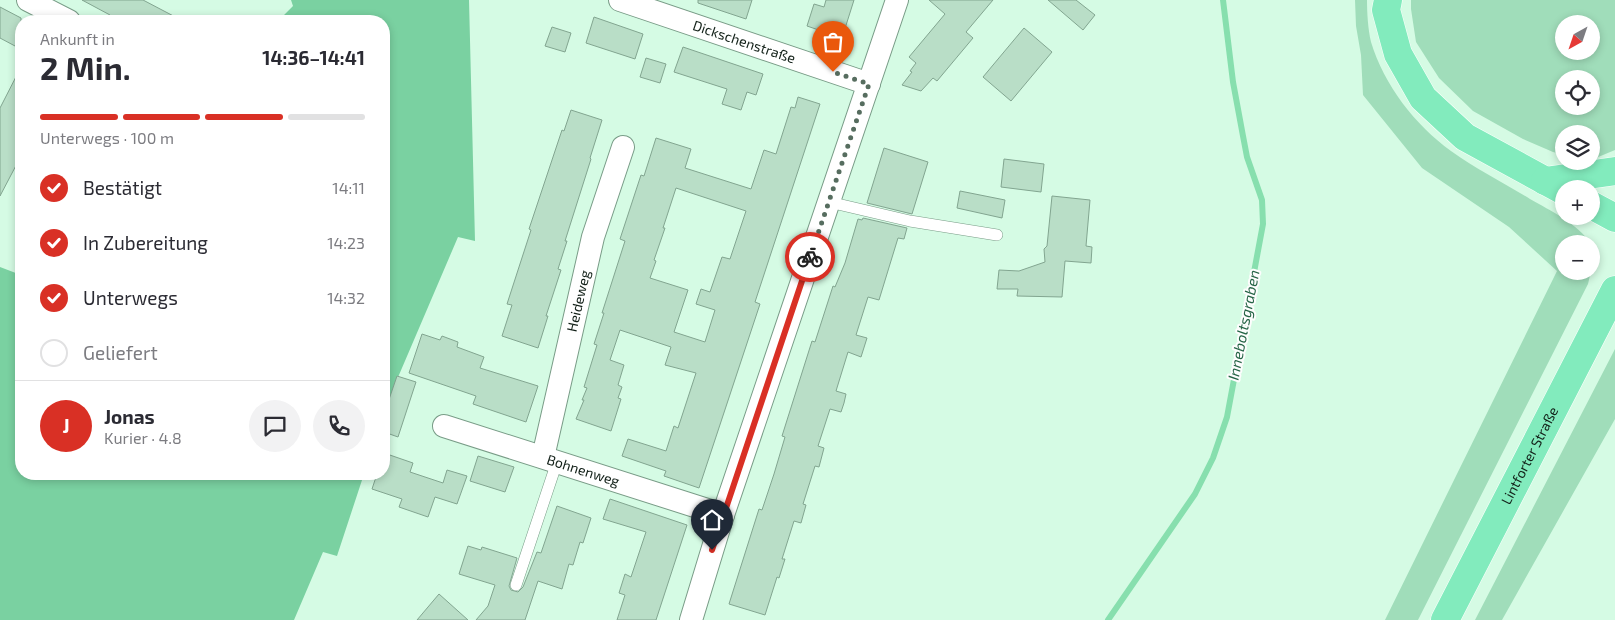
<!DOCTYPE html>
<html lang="de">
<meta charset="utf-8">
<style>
:root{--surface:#fff;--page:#f2f2f3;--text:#2b2b33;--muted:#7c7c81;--line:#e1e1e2;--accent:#d93025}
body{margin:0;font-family:"Exo 2",sans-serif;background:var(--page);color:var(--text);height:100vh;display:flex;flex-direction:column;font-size:19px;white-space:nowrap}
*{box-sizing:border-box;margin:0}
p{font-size:16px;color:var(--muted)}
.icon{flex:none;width:28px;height:28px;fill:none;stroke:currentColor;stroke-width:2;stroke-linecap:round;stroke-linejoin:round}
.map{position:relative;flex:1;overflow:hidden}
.sheet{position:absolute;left:15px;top:15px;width:375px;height:465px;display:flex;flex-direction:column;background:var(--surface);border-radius:20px;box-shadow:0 2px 8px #0003}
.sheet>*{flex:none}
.needle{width:32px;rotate:220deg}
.controls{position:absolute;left:1555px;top:15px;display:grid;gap:10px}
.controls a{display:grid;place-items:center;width:45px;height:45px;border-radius:50%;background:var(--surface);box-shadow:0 2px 8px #0003;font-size:25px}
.pin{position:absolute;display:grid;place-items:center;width:42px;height:42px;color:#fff;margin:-51px -21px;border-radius:50% 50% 50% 0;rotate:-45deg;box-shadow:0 0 5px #0007}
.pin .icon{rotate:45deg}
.courier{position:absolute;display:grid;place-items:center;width:50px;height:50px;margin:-25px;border:4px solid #d93025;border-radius:50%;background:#fff;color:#222;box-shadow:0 1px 6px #0007}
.overview em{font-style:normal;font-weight:700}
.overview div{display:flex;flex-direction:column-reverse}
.overview{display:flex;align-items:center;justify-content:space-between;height:85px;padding:0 25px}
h1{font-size:32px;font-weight:700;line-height:38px}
.bar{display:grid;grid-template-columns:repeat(4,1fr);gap:8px 5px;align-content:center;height:60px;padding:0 25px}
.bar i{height:6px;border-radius:4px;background:var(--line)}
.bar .selected{background:var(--accent)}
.bar p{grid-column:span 4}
.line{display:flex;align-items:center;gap:12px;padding:0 25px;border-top:1px solid var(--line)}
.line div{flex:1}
.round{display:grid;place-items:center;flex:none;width:52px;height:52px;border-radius:26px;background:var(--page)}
ol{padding:0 25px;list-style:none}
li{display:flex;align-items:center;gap:15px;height:55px}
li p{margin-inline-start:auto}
li .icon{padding:5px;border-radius:50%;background:var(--accent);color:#fff;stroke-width:4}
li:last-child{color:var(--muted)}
li i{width:28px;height:28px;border:2px solid var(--line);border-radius:50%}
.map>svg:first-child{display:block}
.green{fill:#a0ddba;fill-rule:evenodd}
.forest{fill:#7ad1a1}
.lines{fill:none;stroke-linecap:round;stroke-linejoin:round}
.stream{stroke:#87dfae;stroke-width:6}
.building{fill:#b9dec7;stroke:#82a590;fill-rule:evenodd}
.lane-casing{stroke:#799c87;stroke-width:12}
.street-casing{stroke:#799c87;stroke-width:24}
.primary-casing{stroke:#fff;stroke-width:29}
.lane{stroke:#fff;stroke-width:11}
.street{stroke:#fff;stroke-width:22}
.primary{stroke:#82ebbd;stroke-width:28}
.done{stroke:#566d5f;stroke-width:5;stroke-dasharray:0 9}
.route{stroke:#d93025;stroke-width:6}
.labels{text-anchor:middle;stroke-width:4;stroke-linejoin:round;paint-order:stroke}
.street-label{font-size:14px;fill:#122018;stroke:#fdfdfd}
.water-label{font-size:15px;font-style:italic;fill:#256445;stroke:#fdfdfd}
</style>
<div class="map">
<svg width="1615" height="620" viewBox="0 0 1615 620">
<rect width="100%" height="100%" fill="#d5fbe4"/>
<!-- green -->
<path class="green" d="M1355 0H1367C1367 13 1368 29 1371 42 1384 85 1415 125 1451 151 1476 169 1504 183 1530 199 1551 211 1577 223 1591 244H1564V271H1591L1588 284 1418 620H1385L1557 271 1509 227 1422 168 1363 95 1361 55 1356 26Z
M1411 0H1615V150L1591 160V134H1564V155L1553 152 1523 139 1473 111 1439 78 1416 42 1411 9ZM1564 24H1591V51H1564ZM1564 79H1591V106H1564Z
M1615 349V419L1502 620H1475Z"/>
<!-- forest -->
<path class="forest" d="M291 0H469L475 241 458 237 387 403 384 414V21H278L293 6Z
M0 267 21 275V474H364L337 556 323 552 294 620H0Z"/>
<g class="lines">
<!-- stream -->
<path class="stream" d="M1108 620 1195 494 1213 458 1227 417 1263 224 1262 200 1247 157 1243 136 1233 82 1223 0"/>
</g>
<!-- building -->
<path class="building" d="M82 0H143L183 21H107L110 15Z
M698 0H752L746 19 698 3Z
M826 0H854L842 38 807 26 814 4 824 7Z
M929 0H993L966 32 973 38 937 81 933 78 921 91 902 85 912 72 910 71 916 63 909 57 945 14Z
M1048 0H1076L1095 15 1083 30Z
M0 7 21 18V33L15 46 0 38Z
M594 17 643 34 635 59 586 43Z
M552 27 571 33 565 52 545 46Z
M1024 28 1052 52 1011 101 983 77Z
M683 47 763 74 756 95 747 92 741 110 722 104 727 89 674 72Z
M646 58 666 64 660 83 640 77Z
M21 67V156L0 196V108Z
M798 97 820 104 755 302 760 304 699 488 664 476 666 471 622 456 628 439 666 451 674 426 678 428 696 373 665 365 671 347 620 330 610 360 624 365 618 385 622 387 618 398 621 399 611 431 576 419 584 400H582L587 388 584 387 597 345 594 344 604 313H602L625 241 620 239 641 175 644 176 656 138 691 149 685 168 751 189 764 150 776 154 791 107 795 108ZM676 188 746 211 730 259 722 257 710 292 701 289 696 304 715 310 705 342 674 332 688 290 650 278 656 261 654 260 665 228H663Z
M571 110 602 120 590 158 591 159 565 241H567L558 269 561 270 546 316H548L538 348 502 336 512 305 507 304 531 230 529 229 562 130 564 131Z
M884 148 928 162 912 214 867 203Z
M1004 159 1044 164 1041 192 1001 187Z
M960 191 1005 200 1002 218 957 208Z
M1052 196 1090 200 1086 246 1092 247 1091 263 1065 261 1062 297 1017 296 1018 289H997L999 270 1019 271 1045 262 1044 249 1047 246Z
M863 218 907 228 904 239 898 238 879 300 868 297 856 335 867 338 861 357 848 352 836 391 846 394 844 403 841 412 830 409 818 446 824 448 819 467 815 466 803 504 806 505 801 523 794 521 782 559H785L779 578 777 577 765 615 729 604 759 509 762 510 774 474 785 437 782 436 812 341 815 342 833 286 835 287 845 263 858 219 862 220Z
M422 334 440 340 442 336 458 342 457 347 484 357 480 368 538 386 526 422 473 404 476 396 409 373Z
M397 376 416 382 398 437 384 432V414Z
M384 453 413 463 410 472 443 483 447 470 467 476 457 504 435 497 428 517 399 507 402 499 372 489 377 474H384Z
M478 456 514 467 505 492 470 481Z
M610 499 687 525 656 620H617L625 595 619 593 625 574 631 577 646 532 603 519Z
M557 506 591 518 583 543 580 542 573 565 569 564 562 589 538 581 525 620H476L488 606 495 585 459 574 468 546 481 550 482 547 517 558 509 586 511 590 518 592 523 587 537 552 541 553Z
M439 594 468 620H417Z"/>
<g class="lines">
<!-- lane casing -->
<g class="lane-casing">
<path id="lane" d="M829 202 910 221 997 235
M516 585 557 462"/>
</g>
<!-- street casing -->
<g class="street-casing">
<g id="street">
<path d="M28 0 69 21"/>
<path id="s1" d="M620 0 869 84"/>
<path id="s2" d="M444 426 723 515"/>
<path id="s3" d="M543 457 593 237 623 147"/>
<path d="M691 620 723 515 897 0"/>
</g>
</g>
<!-- primary casing -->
<g class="primary-casing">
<g id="primary">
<path d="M1388 0 1386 10 1398 54 1423 98 1465 137 1564 191"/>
<path d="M1545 181 1615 171"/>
<path d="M1591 205 1615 218"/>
<path id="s4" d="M1445 620 1615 290"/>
</g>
</g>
<!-- lane -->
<use href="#lane" class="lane"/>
<!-- street -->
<use href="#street" class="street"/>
<!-- primary -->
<use href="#primary" class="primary"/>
</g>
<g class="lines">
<!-- done -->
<path class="done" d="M810 257 869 84 833 72"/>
<!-- route -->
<path class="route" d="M712 550 810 257"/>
</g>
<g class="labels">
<!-- street labels -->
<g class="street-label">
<text dy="5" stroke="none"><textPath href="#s1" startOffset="131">Dickschenstraße</textPath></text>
<text dy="5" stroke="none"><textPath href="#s3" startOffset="160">Heideweg</textPath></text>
<text dy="5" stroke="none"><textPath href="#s4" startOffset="185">Lintforter Straße</textPath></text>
<text dy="5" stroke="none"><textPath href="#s2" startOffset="146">Bohnenweg</textPath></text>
</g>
<!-- water labels -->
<g class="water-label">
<text transform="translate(1244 325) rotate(-79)" y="5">Inneboltsgraben</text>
</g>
</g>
</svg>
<div class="controls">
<a><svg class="needle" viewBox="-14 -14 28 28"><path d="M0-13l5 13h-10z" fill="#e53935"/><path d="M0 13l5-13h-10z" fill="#7c7c81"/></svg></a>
<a><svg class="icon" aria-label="locate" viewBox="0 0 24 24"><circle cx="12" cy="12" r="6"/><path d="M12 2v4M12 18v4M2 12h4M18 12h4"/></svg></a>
<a><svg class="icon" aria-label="layers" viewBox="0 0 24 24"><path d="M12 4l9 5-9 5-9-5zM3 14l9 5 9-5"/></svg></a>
<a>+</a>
<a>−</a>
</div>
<div class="pin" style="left:833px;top:72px;background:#ea580c"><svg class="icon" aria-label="bag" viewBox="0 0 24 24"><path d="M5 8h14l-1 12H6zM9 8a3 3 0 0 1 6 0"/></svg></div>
<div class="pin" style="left:712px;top:550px;background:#1f2937"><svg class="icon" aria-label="home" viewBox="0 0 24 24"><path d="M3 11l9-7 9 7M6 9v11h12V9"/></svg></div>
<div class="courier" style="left:810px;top:257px"><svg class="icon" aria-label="bike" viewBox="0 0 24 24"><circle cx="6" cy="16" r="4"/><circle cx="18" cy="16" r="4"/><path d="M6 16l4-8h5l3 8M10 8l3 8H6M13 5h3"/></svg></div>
<section class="sheet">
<div class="overview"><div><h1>2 Min.</h1><p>Ankunft in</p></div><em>14:36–14:41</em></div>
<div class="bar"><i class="selected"></i><i class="selected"></i><i class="selected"></i><i></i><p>Unterwegs · 100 m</p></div>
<ol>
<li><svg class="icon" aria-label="check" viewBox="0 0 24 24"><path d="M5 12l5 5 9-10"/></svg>Bestätigt<p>14:11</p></li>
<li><svg class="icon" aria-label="check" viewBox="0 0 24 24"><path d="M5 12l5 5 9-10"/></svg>In Zubereitung<p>14:23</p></li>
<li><svg class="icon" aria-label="check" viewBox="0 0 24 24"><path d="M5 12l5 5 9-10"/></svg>Unterwegs<p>14:32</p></li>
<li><i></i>Geliefert</li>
</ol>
<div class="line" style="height:90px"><b class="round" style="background:var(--accent);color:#fff">J</b><div><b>Jonas</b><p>Kurier · 4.8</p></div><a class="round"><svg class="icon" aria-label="chat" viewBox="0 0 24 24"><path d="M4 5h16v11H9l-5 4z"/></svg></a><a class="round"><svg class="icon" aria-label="phone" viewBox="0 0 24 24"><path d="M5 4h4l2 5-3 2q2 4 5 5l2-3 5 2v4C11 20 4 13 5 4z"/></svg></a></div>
</section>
</div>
